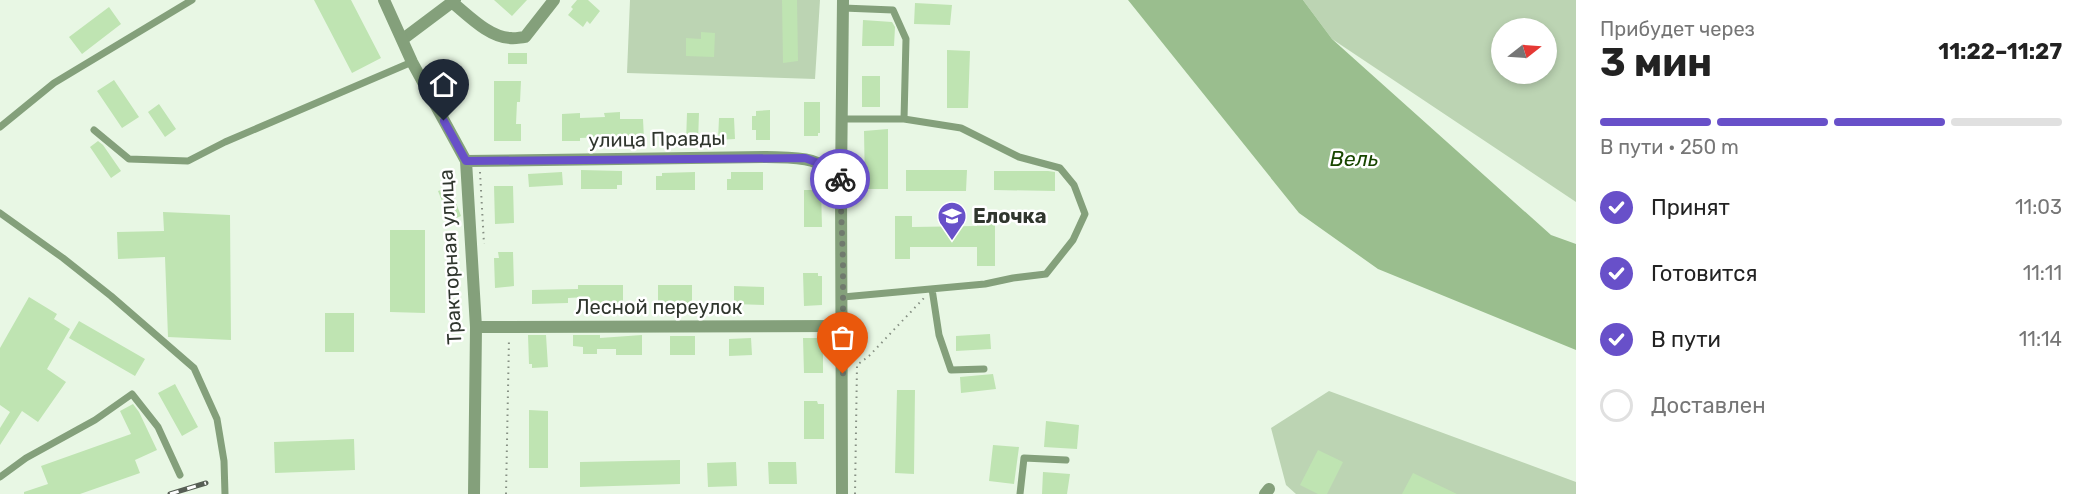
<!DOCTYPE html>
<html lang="ru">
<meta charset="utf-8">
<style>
:root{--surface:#fff;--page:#f6f6f6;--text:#222;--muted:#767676;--line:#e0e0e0;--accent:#6850c9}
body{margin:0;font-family:Rubik,sans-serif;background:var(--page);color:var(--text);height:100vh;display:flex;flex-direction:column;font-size:22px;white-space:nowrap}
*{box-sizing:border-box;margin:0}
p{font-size:20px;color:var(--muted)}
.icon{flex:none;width:33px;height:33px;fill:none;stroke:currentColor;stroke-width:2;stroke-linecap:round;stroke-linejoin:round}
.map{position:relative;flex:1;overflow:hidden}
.drawer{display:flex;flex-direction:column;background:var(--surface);width:510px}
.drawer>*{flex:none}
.needle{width:39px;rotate:73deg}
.fabs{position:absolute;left:1491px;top:18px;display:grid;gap:12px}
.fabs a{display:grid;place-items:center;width:66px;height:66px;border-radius:50%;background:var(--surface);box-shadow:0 3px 9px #0003;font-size:30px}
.pin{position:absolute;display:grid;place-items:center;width:51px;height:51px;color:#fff;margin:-62px -26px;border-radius:50% 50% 50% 0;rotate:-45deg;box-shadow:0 0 6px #0007}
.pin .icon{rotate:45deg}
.courier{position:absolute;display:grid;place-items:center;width:60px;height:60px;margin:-30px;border:4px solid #6850c9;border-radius:50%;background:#fff;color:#222;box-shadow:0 2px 8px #0007}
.headline em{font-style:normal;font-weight:700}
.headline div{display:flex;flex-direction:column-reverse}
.headline{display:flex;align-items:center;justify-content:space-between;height:102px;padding:0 24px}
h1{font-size:39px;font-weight:700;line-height:45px}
.bar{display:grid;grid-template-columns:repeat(4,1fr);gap:9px 6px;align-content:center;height:72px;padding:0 24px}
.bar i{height:8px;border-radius:4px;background:var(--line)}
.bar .active{background:var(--accent)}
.bar p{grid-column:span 4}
ol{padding:0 24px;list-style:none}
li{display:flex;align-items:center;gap:18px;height:66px}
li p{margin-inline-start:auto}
li .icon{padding:6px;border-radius:50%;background:var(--accent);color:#fff;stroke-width:4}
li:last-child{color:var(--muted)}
li i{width:33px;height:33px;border:3px solid var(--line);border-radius:50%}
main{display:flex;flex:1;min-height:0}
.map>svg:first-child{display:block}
.green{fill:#bcd4b3;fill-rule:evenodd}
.water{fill:#9abe8e}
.building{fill:#bfe4b2}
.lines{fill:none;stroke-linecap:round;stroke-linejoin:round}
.path{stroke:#869083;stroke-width:2;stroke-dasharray:1.5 4.5;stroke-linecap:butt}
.service{stroke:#84a07b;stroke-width:7}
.minor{stroke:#84a07b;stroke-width:12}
.tertiary{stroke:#84a07b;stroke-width:12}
.rail-casing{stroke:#575f55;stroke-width:5}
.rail{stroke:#fff;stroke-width:3;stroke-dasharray:9;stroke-linecap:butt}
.done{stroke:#707a6e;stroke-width:6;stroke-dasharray:0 10.8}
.route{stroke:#6850c9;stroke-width:8}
.labels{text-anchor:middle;stroke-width:5;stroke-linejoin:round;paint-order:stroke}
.street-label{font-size:20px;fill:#30362e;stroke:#fff}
.poi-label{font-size:20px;font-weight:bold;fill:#30362e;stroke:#fff;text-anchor:start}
.water-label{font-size:21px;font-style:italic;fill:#184600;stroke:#fff}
</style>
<main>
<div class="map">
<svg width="1576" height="494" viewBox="0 0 1576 494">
<rect width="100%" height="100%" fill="#e8f7e4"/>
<!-- green -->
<path class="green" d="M630 0H820L815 79 627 73Z
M1303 0H1576V202L1332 39ZM1502 28H1546V74H1502Z
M1329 391 1576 482V494H1296L1286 485 1271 428Z"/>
<!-- water -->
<path class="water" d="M1128 0H1303L1332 39 1551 235 1576 244V350L1378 269 1299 213Z"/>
<!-- building -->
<path class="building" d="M314 0H351L381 58 352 73Z
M494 0H527L512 16Z
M577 0H588L600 11 590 24 587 21 583 27 568 15 573 9 571 7Z
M782 0H797L798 61 783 63Z
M915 3 952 5 950 25 914 24Z
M109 7 121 24 82 54 69 37Z
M863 20 892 22 895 27 894 46H862Z
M701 32 715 33 714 57 686 56V38L701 39Z
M947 50 970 51 968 108H947Z
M508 53H527V64H508Z
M862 76H880V107H862Z
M114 80 139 117 122 128 97 91Z
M494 81H521L520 102H517L516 124H521V141H494Z
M804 102H820V133H818V136H804Z
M159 104 176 129 165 137 148 112Z
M770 110V140H756V130H752V116H756V111Z
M620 112V119H643L644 139 604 141V137L580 138V141H562V114L580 113V118L605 117 604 113Z
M687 113H699L698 142H686Z
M719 118H734L735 139 718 140Z
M888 129V189H865L864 131Z
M98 141 103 145 121 171 111 178 90 147Z
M581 170 622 171V185H617V189H581Z
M906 170H967L966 191H906Z
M994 171H1048L1055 172V191L994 190Z
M562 172 563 185 529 187 528 174Z
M695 172V190H656V176H662V173Z
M731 172H763V190H727V179H731Z
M494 186H513L514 223 495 224Z
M450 187 461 216 452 220 445 200 442 201 438 191Z
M804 190H821L822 227H804Z
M163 212 230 215 231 340 168 337 165 257 118 259 117 232 164 231Z
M895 216H912V227L977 226V216H995V266H977V247H910V259H895Z
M390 230H425V313L390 312Z
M498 252H513L514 286 495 288 494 258H499Z
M803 273H818V276H822V305L804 306Z
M578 285H623V304L586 305V297L568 298V303L532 304V290L578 289Z
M658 285H692V304L658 303Z
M734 286 764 287V305L734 304Z
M29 297 57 314 54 319 70 329 47 369 66 382 38 422 22 411 0 445V428L10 412 0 405V348Z
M325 313H354V352H325Z
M79 321 145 359 135 376 69 338Z
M990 334 991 349 956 351V336Z
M528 335H546L548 367 532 368V364H529Z
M573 335H600V338L642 335V355H616V349H597V354H583V347L573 346Z
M670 336H695V355H670Z
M751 338 752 355 729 356V339Z
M803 338H818V341H823V373H804Z
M993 374 996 389 961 393 960 377Z
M175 384 198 427 182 436 158 393Z
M897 390H915L914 474 895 473Z
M804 401H817L818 404H824V439H804Z
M133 404 139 412 157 450 135 460 140 473 80 494H24V492L48 484 41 466 131 434 120 411Z
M529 410 548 411V468H529Z
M1046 421 1079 425 1077 449 1044 447Z
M354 439 355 470 275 473 274 442Z
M993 445 1019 447 1014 484 989 481Z
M1318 450 1343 462 1327 494H1318L1300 485Z
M680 460V484L580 487V462Z
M736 462 737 486 708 487 707 463Z
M768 462H796L797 484H769Z
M1043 472 1070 474 1067 494H1042Z
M1413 473 1457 494H1402Z"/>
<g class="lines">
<!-- path -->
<path class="path" d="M480 172 484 244
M506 494 509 338
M855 494 857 365 869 356 924 298"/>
<!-- service -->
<path class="service" d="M843 8 893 10 906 39 904 119
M841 119H904L961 128 1019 157 1060 168 1074 185 1085 214 1073 240 1046 274 1013 278 985 284 843 297
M0 127 54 83 192 0
M94 130 129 159 188 161 225 142 412 62
M0 213 63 258 111 296 194 368 217 419 224 461 225 494
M932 289 939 335 951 370 984 369
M0 477 26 458 95 420 132 394 158 427 180 475
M1020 494 1024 458 1066 460"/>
<!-- minor -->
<path class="minor" d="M453 3C469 16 489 37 510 38 515 39 521 37 525 37L554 0
M403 39 455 0
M841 181 843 0
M476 327 843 326
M1265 494 1269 489"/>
<!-- tertiary -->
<path class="tertiary" d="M384 0 412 62 466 161 476 327 474 494
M466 161 766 157C797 158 820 155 841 181L842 494"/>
<!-- rail casing -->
<g class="rail-casing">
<path id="rail" d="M170 494 206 483"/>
</g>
<!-- rail -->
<use href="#rail" class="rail"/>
</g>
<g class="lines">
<!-- done -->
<path class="done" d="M840 179 843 263V374"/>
<!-- route -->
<path class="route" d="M444 121 466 161 805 158 831 168 840 179"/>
</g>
<!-- icons -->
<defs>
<g id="school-pin" transform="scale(1.5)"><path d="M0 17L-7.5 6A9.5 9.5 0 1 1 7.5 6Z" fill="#6850c9" stroke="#fff"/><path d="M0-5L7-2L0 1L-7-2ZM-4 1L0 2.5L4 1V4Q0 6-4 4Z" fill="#fff"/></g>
</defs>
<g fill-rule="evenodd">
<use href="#school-pin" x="952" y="216"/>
</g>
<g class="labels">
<!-- street labels -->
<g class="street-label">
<text transform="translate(657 139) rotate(-1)" y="7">улица Правды</text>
<text transform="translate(450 257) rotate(-93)" y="7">Тракторная улица</text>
<text x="659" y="314">Лесной переулок</text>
</g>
<!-- poi labels -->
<g class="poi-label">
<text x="973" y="223">Елочка</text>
</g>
<!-- water labels -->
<g class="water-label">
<text x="1354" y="166">Вель</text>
</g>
</g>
</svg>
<div class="fabs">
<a><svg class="needle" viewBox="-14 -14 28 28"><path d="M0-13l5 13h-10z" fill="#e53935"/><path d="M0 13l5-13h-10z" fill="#767676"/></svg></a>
</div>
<div class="pin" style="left:843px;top:374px;background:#ea580c"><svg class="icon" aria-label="bag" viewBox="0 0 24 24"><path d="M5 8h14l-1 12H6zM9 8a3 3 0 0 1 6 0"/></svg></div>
<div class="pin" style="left:444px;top:121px;background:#1f2937"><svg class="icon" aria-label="home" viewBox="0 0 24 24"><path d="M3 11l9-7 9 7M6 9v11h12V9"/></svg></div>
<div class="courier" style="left:840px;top:179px"><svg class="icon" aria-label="bike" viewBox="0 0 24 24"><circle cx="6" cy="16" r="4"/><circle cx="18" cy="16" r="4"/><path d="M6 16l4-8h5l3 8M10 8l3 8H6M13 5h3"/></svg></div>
</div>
<section class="drawer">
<div class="headline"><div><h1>3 мин</h1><p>Прибудет через</p></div><em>11:22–11:27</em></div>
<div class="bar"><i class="active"></i><i class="active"></i><i class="active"></i><i></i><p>В пути · 250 m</p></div>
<ol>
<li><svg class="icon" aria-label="check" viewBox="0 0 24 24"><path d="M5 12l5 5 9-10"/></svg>Принят<p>11:03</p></li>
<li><svg class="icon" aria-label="check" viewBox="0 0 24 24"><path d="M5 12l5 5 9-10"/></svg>Готовится<p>11:11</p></li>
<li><svg class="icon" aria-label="check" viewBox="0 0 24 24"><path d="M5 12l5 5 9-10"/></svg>В пути<p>11:14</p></li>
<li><i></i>Доставлен</li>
</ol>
</section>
</main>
